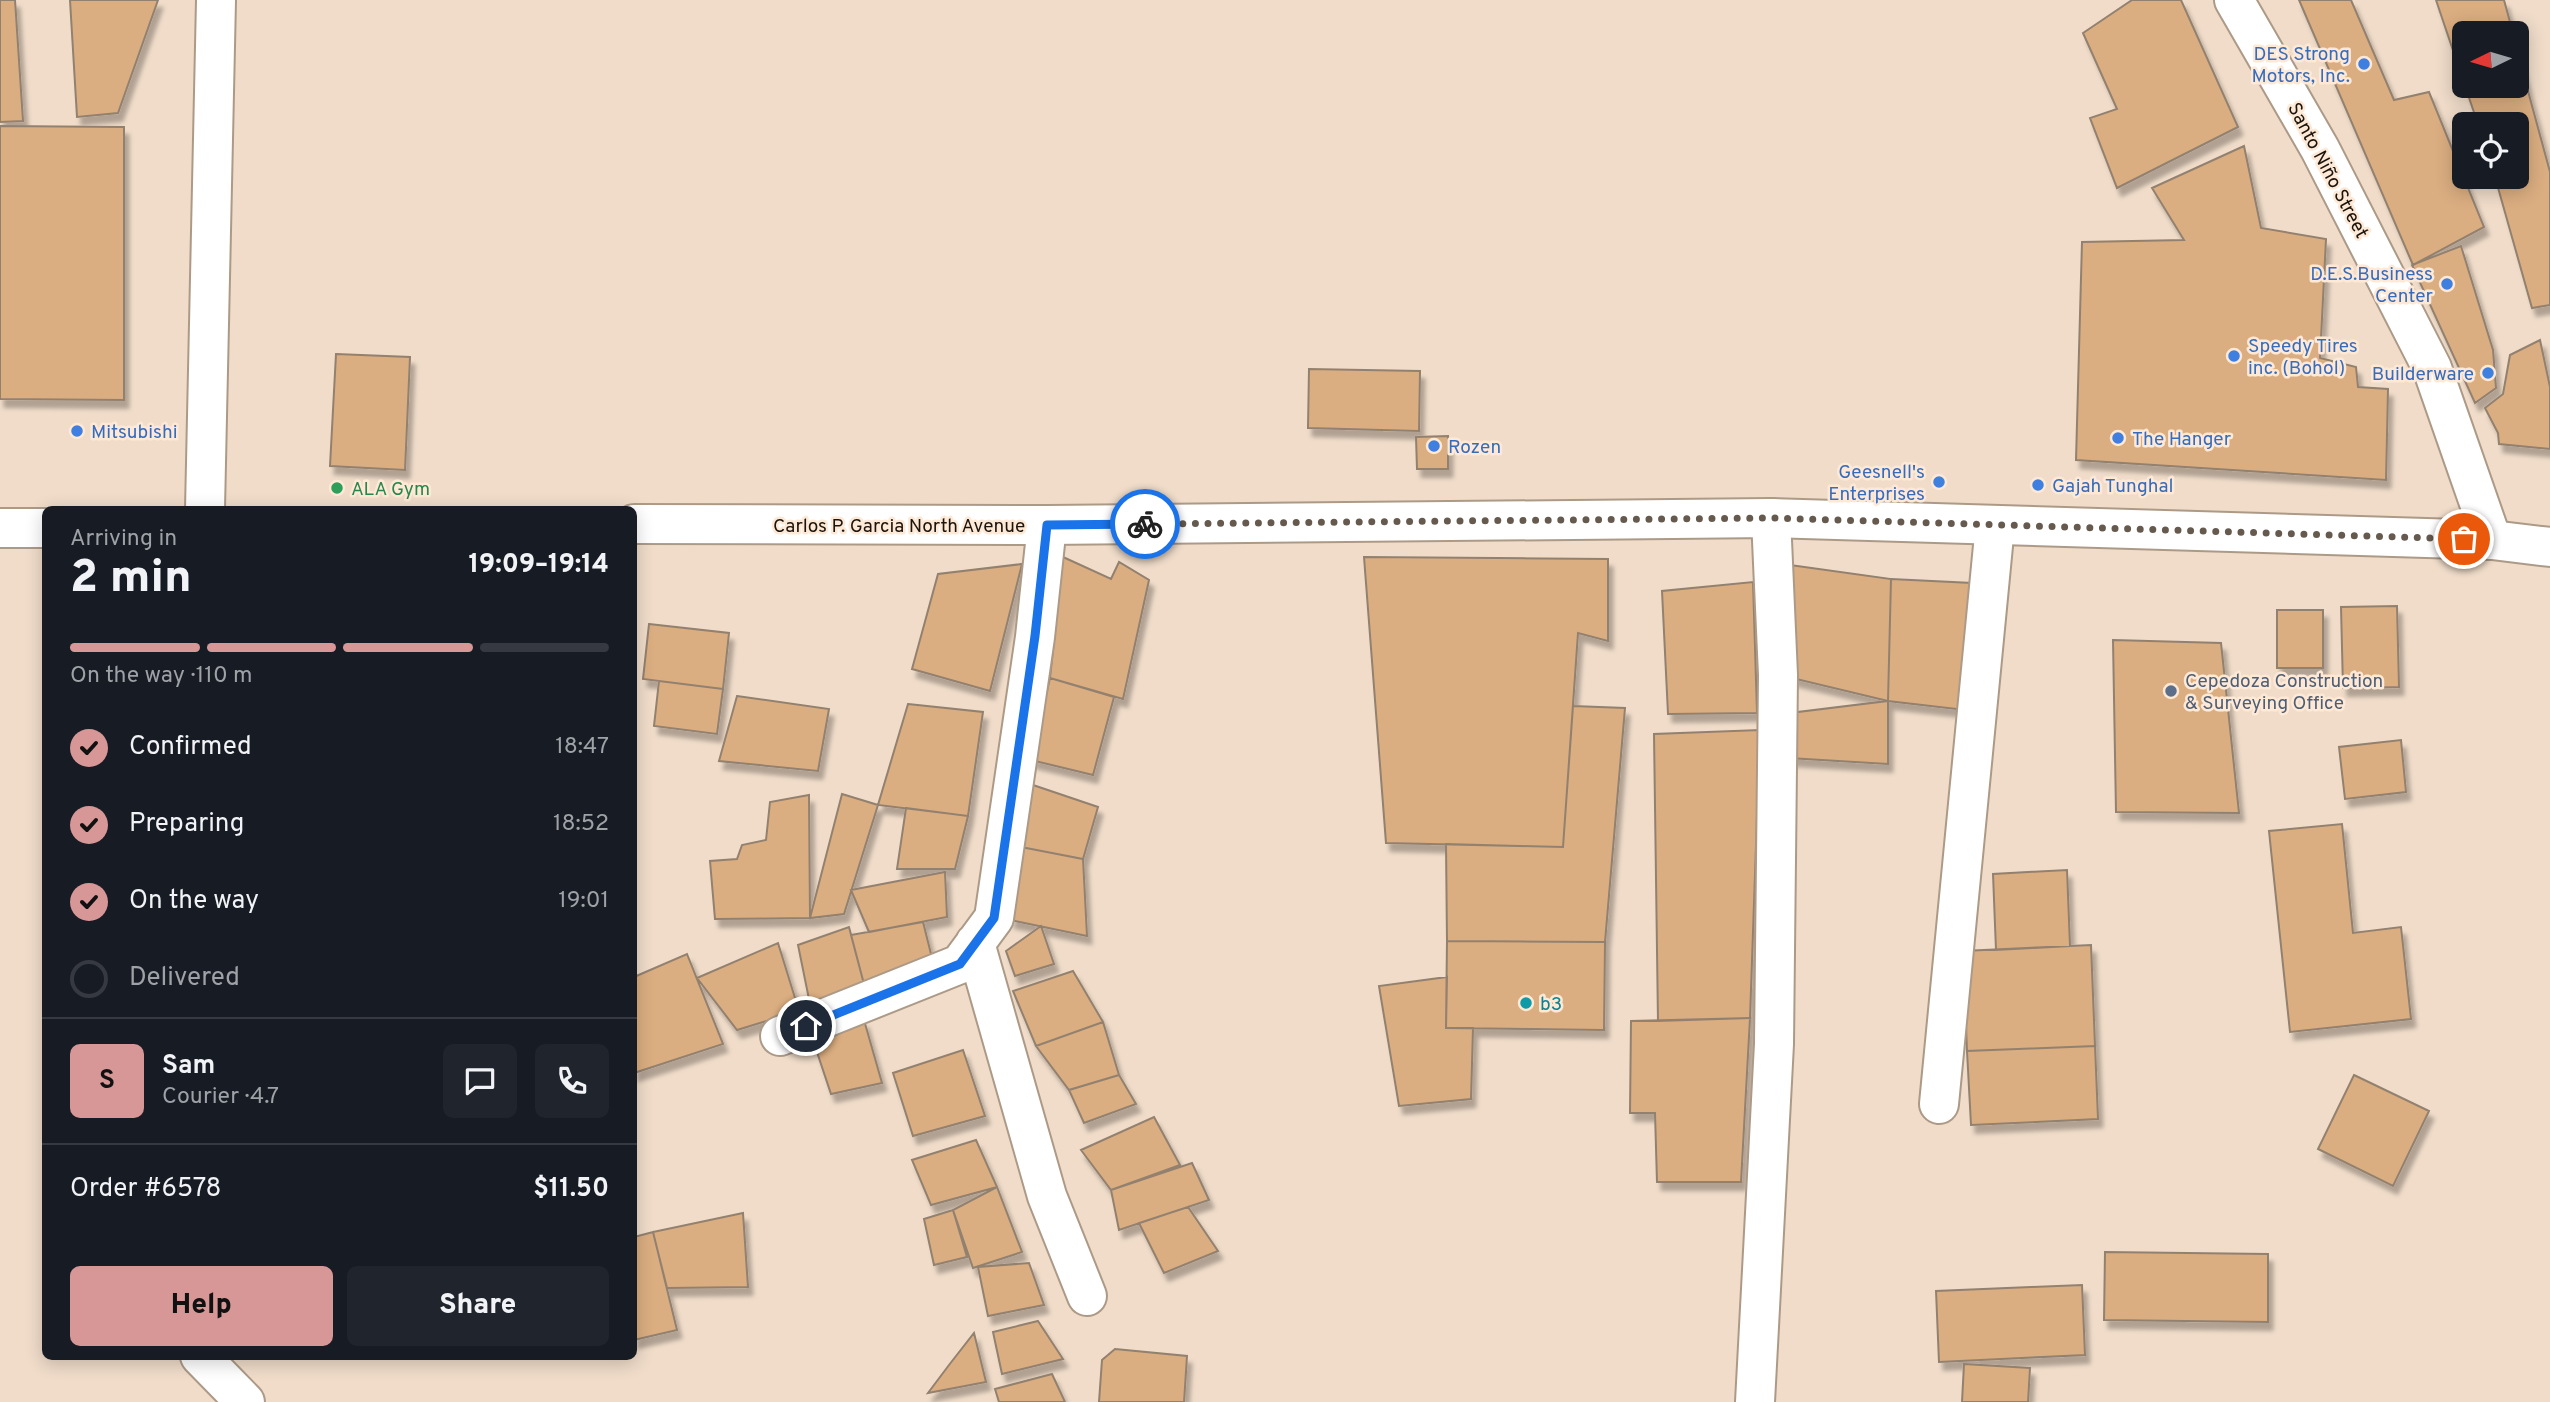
<!DOCTYPE html>
<meta charset="utf-8">
<style>
:root{--surface:#171b24;--page:#20242c;--text:#f1f3f6;--muted:#9ea1a6;--line:#363941;--accent:#d69796}
body{margin:0;font-family:Overpass,sans-serif;background:var(--page);color:var(--text);height:100vh;display:flex;flex-direction:column;font-size:26px;white-space:nowrap}
*{box-sizing:border-box;margin:0}
p{font-size:23px;color:var(--muted)}
.icon{flex:none;width:38px;height:38px;fill:none;stroke:currentColor;stroke-width:2;stroke-linecap:round;stroke-linejoin:round}
.map{position:relative;flex:1;overflow:hidden}
.drawer{position:absolute;left:42px;top:506px;width:595px;height:854px;display:flex;flex-direction:column;background:var(--surface);border-radius:10px;box-shadow:0 4px 18px #0003}
.drawer>*{flex:none}
.needle{width:46px;rotate:265deg}
.tools{position:absolute;left:2452px;top:21px;display:grid;gap:14px}
.tools a{display:grid;place-items:center;width:77px;height:77px;border-radius:10px;background:var(--surface);box-shadow:0 4px 18px #0003;font-size:35px}
.pin{position:absolute;display:grid;place-items:center;width:60px;height:60px;color:#fff;margin:-30px;border:4px solid #fff;border-radius:50%;box-shadow:0 2px 7px #0007}
.courier{position:absolute;display:grid;place-items:center;width:70px;height:70px;margin:-35px;border:5px solid #1a73e8;border-radius:50%;background:#fff;color:#222;box-shadow:0 2px 9px #0007}
.headline em{font-style:normal;font-weight:800}
.headline div{display:flex;flex-direction:column-reverse}
.headline{display:flex;align-items:center;justify-content:space-between;height:119px;padding:0 28px}
h1{font-size:46px;font-weight:800;line-height:52px}
.bar{display:grid;grid-template-columns:repeat(4,1fr);gap:10px 7px;align-content:center;height:84px;padding:0 28px}
.bar i{height:9px;border-radius:5px;background:var(--line)}
.bar .on{background:var(--accent)}
.bar p{grid-column:span 4}
.line{display:flex;align-items:center;gap:18px;padding:0 28px;border-top:2px solid var(--line)}
.line div{flex:1}
.round{display:grid;place-items:center;flex:none;width:74px;height:74px;border-radius:10px;background:var(--page)}
ol{padding:0 28px;list-style:none}
li{display:flex;align-items:center;gap:21px;height:77px}
li p{margin-inline-start:auto}
li .icon{padding:7px;border-radius:50%;background:var(--accent);color:#111;stroke-width:4}
li:last-child{color:var(--muted)}
li i{width:38px;height:38px;border:4px solid var(--line);border-radius:50%}
.primary-button{display:flex;gap:14px;margin-top:auto;padding:14px 28px}
.primary-button a{flex:1;height:80px;border-radius:10px;background:var(--accent);color:#111;font-size:28px;font-weight:800;line-height:80px;text-align:center}
.primary-button a+a{background:var(--page);color:var(--text)}
.map>svg:first-child{display:block}
.building{fill:#dbae81;stroke:#938170;stroke-width:2;filter:url(#shadow)}
.lines{fill:none;stroke-linecap:round;stroke-linejoin:round}
.street-casing{stroke:#ac9a87;stroke-width:42}
.secondary-casing{stroke:#ac9a87;stroke-width:42}
.primary-casing{stroke:#ac9a87;stroke-width:42}
.street{stroke:#fff;stroke-width:38}
.secondary{stroke:#fff;stroke-width:38}
.primary{stroke:#fff;stroke-width:38}
.done{stroke:#665a4f;stroke-width:7;stroke-dasharray:0 12.6}
.route{stroke:#1a73e8;stroke-width:9}
.shop-dot{fill:#3f7fe0;stroke:#fee9d6;stroke-width:2.5}
.leisure-dot{fill:#2e9e5b;stroke:#fee9d6;stroke-width:2.5}
.service-dot{fill:#5c6f8a;stroke:#fee9d6;stroke-width:2.5}
.culture-dot{fill:#0f9aa8;stroke:#fee9d6;stroke-width:2.5}
.labels{text-anchor:middle;stroke-width:5;stroke-linejoin:round;paint-order:stroke}
.shop-label{font-size:19px;fill:#366cbe;stroke:#fee9d6;text-anchor:start}
.street-label{font-size:19px;fill:#1b140d;stroke:#fee9d6}
.leisure-label{font-size:19px;fill:#27864d;stroke:#fee9d6;text-anchor:start}
.service-label{font-size:19px;fill:#4e5e75;stroke:#fee9d6;text-anchor:start}
.culture-label{font-size:19px;fill:#0d838f;stroke:#fee9d6;text-anchor:start}
</style>
<div class="map">
<svg width="2550" height="1402" viewBox="0 0 2550 1402">
<defs>
<filter id="shadow"><feDropShadow dx="4.5" dy="8" stdDeviation="2" flood-color="#0004"/></filter>
</defs>
<rect width="100%" height="100%" fill="#f0dcc9"/>
<!-- building -->
<path class="building" d="M0 0H15L23 121 0 122Z
M70 0H158L118 113 77 117Z
M2132 0H2181L2238 127 2117 188 2090 118 2117 109 2083 33Z
M2299 0H2351L2394 100 2429 92 2484 227 2413 265Z
M2436 0H2504L2513 33H2464V83Z
M2516 47 2550 172V305L2532 308 2495 177H2516V124H2478L2465 86H2516Z
M0 126 124 127V400L0 399Z
M2244 146 2261 228 2326 239 2320 358 2356 367 2358 387 2388 389 2386 480 2076 460 2082 242 2184 240 2152 188Z
M2461 246 2493 350 2496 388 2475 403 2412 265Z
M2540 340 2550 387V449L2499 444 2498 433 2485 408 2503 394 2510 355Z
M336 354 410 357 405 470 330 466Z
M1309 369 1420 371 1419 431 1308 428Z
M1448 436V469H1417L1416 437Z
M1063 557 1111 579 1119 562 1149 580 1123 699 1050 678Z
M1364 557 1608 559V641L1578 633 1563 847 1386 843Z
M1022 564 990 691 912 669 938 574Z
M1790 565 1891 579 1888 701 1792 678Z
M1891 579 1972 583 1965 710 1888 701Z
M1753 582 1757 713 1668 714 1662 591Z
M2397 606 2399 687 2343 688 2341 607Z
M2277 610H2323V668H2277Z
M649 624 729 633 723 689 643 679Z
M2113 640 2221 643 2239 813 2116 812Z
M1050 678 1114 697 1093 775 1031 760Z
M659 681 723 689 717 734 654 726Z
M737 696 829 709 818 771 719 761Z
M1888 701V764L1789 758 1790 713Z
M908 704 983 712 968 816 878 805Z
M1573 706 1625 708 1605 942 1447 941 1446 844 1563 847Z
M1760 730 1750 1018 1658 1021 1654 734Z
M2401 740 2406 792 2345 799 2339 747Z
M1030 784 1098 807 1083 859 1021 847Z
M842 794 878 805 844 914 810 918Z
M809 795 810 918 715 919 710 861 737 859 742 845 766 840 770 802Z
M906 808 968 816 955 869H897Z
M2342 824 2353 933 2401 927 2411 1019 2290 1032 2269 831Z
M1021 847 1083 859 1087 936 1010 920Z
M2067 870 2070 946 1996 950 1993 874Z
M945 872 947 917 869 932 851 890Z
M923 922 933 962 865 988 851 935Z
M1041 926 1054 964 1015 976 1006 951Z
M849 927 865 988 811 1009 798 945Z
M1447 941 1605 942 1604 1030 1446 1028Z
M778 943 799 1011 737 1030 697 978Z
M2091 945 2095 1046 1967 1051 1963 951Z
M687 954 723 1044 634 1073V977Z
M1073 971 1103 1022 1036 1046 1013 991Z
M1447 977 1446 1028H1473L1471 1099 1399 1106 1379 986Z
M1750 1018 1741 1182H1657L1655 1113H1630L1631 1021Z
M864 1020 882 1083 831 1094 813 1040Z
M1103 1022 1119 1075 1069 1090 1036 1046Z
M2095 1046 2098 1119 1971 1125 1967 1051Z
M963 1050 985 1116 913 1136 893 1073Z
M1119 1075 1136 1104 1084 1123 1069 1090Z
M2354 1075 2429 1111 2393 1186 2318 1149Z
M1154 1117 1180 1165 1111 1190 1081 1150Z
M976 1140 997 1187 931 1205 912 1160Z
M1192 1163 1209 1200 1119 1230 1111 1190Z
M997 1187 1022 1252 973 1268 953 1210Z
M1188 1207 1218 1251 1164 1273 1139 1223Z
M953 1210 967 1257 934 1265 924 1219Z
M743 1213 748 1287 667 1288 653 1232Z
M653 1232 677 1330 634 1340V1237Z
M2105 1252 2268 1254V1322L2104 1320Z
M1029 1263 1044 1305 988 1316 978 1267Z
M2082 1285 2085 1355 1939 1362 1936 1291Z
M1038 1321 1063 1359 1002 1374 993 1332Z
M974 1333 986 1382 928 1393 949 1365Z
M1115 1349 1187 1356 1184 1402H1099L1102 1360Z
M1964 1364 2030 1368 2028 1402H1962Z
M1052 1374 1065 1402H999L995 1389Z"/>
<g class="lines">
<!-- street casing -->
<g class="street-casing">
<path id="street" d="M205 509 216 0
M975 943 1047 1196 1087 1296
M780 1036 960 964 994 918 1035 637 1047 525
M1939 1104 1995 525
M200 1356 245 1402
M1755 1402 1774 1044 1778 675 1771 518"/>
</g>
<!-- secondary casing -->
<g class="secondary-casing">
<path id="secondary" d="M2234 0 2320 149 2432 368 2492 540"/>
</g>
<!-- primary casing -->
<g class="primary-casing">
<path id="primary" d="M634 524 1047 525 1771 518 2492 540 2550 547
M0 528H46"/>
</g>
<!-- street -->
<use href="#street" class="street"/>
<!-- secondary -->
<use href="#secondary" class="secondary"/>
<!-- primary -->
<use href="#primary" class="primary"/>
</g>
<g class="lines">
<!-- done -->
<path class="done" d="M1145 524 1771 518 2464 539"/>
<!-- route -->
<path class="route" d="M806 1026 960 964 994 918 1035 636 1047 525 1145 524"/>
</g>
<!-- markers -->
<g class="shop-dot">
<circle cx="2364" cy="64" r="7"/>
<circle cx="2447" cy="284" r="7"/>
<circle cx="2234" cy="356" r="7"/>
<circle cx="2488" cy="373" r="7"/>
<circle cx="77" cy="431" r="7"/>
<circle cx="2118" cy="438" r="7"/>
<circle cx="1434" cy="446" r="7"/>
<circle cx="1939" cy="482" r="7"/>
<circle cx="2038" cy="485" r="7"/>
</g>
<circle class="leisure-dot" cx="337" cy="488" r="7"/>
<circle class="service-dot" cx="2171" cy="691" r="7"/>
<circle class="culture-dot" cx="1526" cy="1003" r="7"/>
<g class="labels">
<!-- shop labels -->
<g class="shop-label">
<text x="2350" y="60" text-anchor="end">DES Strong<tspan x="2350" dy="22">Motors, Inc.</tspan></text>
<text x="2433" y="280" text-anchor="end">D.E.S.Business<tspan x="2433" dy="22">Center</tspan></text>
<text x="2248" y="352">Speedy Tires<tspan x="2248" dy="22">inc. (Bohol)</tspan></text>
<text x="2474" y="380" text-anchor="end">Builderware</text>
<text x="91" y="438">Mitsubishi</text>
<text x="2132" y="445">The Hanger</text>
<text x="1448" y="453">Rozen</text>
<text x="1925" y="478" text-anchor="end">Geesnell's<tspan x="1925" dy="22">Enterprises</tspan></text>
<text x="2052" y="492">Gajah Tunghal</text>
</g>
<!-- street labels -->
<g class="street-label">
<text transform="translate(2329 170) rotate(62)" y="7">Santo Niño Street</text>
<text x="899" y="532">Carlos P. Garcia North Avenue</text>
</g>
<!-- leisure labels -->
<g class="leisure-label">
<text x="351" y="495">ALA Gym</text>
</g>
<!-- service labels -->
<g class="service-label">
<text x="2185" y="687">Cepedoza Construction<tspan x="2185" dy="22">&amp; Surveying Office</tspan></text>
</g>
<!-- culture labels -->
<g class="culture-label">
<text x="1540" y="1010">b3</text>
</g>
</g>
</svg>
<div class="tools">
<a><svg class="needle" viewBox="-14 -14 28 28"><path d="M0-13l5 13h-10z" fill="#e53935"/><path d="M0 13l5-13h-10z" fill="#9ea1a6"/></svg></a>
<a><svg class="icon" aria-label="locate" viewBox="0 0 24 24"><circle cx="12" cy="12" r="6"/><path d="M12 2v4M12 18v4M2 12h4M18 12h4"/></svg></a>
</div>
<div class="pin" style="left:2464px;top:539px;background:#ea580c"><svg class="icon" aria-label="bag" viewBox="0 0 24 24"><path d="M5 8h14l-1 12H6zM9 8a3 3 0 0 1 6 0"/></svg></div>
<div class="pin" style="left:806px;top:1026px;background:#1f2937"><svg class="icon" aria-label="home" viewBox="0 0 24 24"><path d="M3 11l9-7 9 7M6 9v11h12V9"/></svg></div>
<div class="courier" style="left:1145px;top:524px"><svg class="icon" aria-label="bike" viewBox="0 0 24 24"><circle cx="6" cy="16" r="4"/><circle cx="18" cy="16" r="4"/><path d="M6 16l4-8h5l3 8M10 8l3 8H6M13 5h3"/></svg></div>
<section class="drawer">
<div class="headline"><div><h1>2 min</h1><p>Arriving in</p></div><em>19:09–19:14</em></div>
<div class="bar"><i class="on"></i><i class="on"></i><i class="on"></i><i></i><p>On the way · 110 m</p></div>
<ol>
<li><svg class="icon" aria-label="check" viewBox="0 0 24 24"><path d="M5 12l5 5 9-10"/></svg>Confirmed<p>18:47</p></li>
<li><svg class="icon" aria-label="check" viewBox="0 0 24 24"><path d="M5 12l5 5 9-10"/></svg>Preparing<p>18:52</p></li>
<li><svg class="icon" aria-label="check" viewBox="0 0 24 24"><path d="M5 12l5 5 9-10"/></svg>On the way<p>19:01</p></li>
<li><i></i>Delivered</li>
</ol>
<div class="line" style="height:126px"><b class="round" style="background:var(--accent);color:#111">S</b><div><b>Sam</b><p>Courier · 4.7</p></div><a class="round"><svg class="icon" aria-label="chat" viewBox="0 0 24 24"><path d="M4 5h16v11H9l-5 4z"/></svg></a><a class="round"><svg class="icon" aria-label="phone" viewBox="0 0 24 24"><path d="M5 4h4l2 5-3 2q2 4 5 5l2-3 5 2v4C11 20 4 13 5 4z"/></svg></a></div>
<div class="line" style="height:91px"><div>Order #6578</div><b>$11.50</b></div>
<div class="primary-button"><a>Help</a><a>Share</a></div>
</section>
</div>
